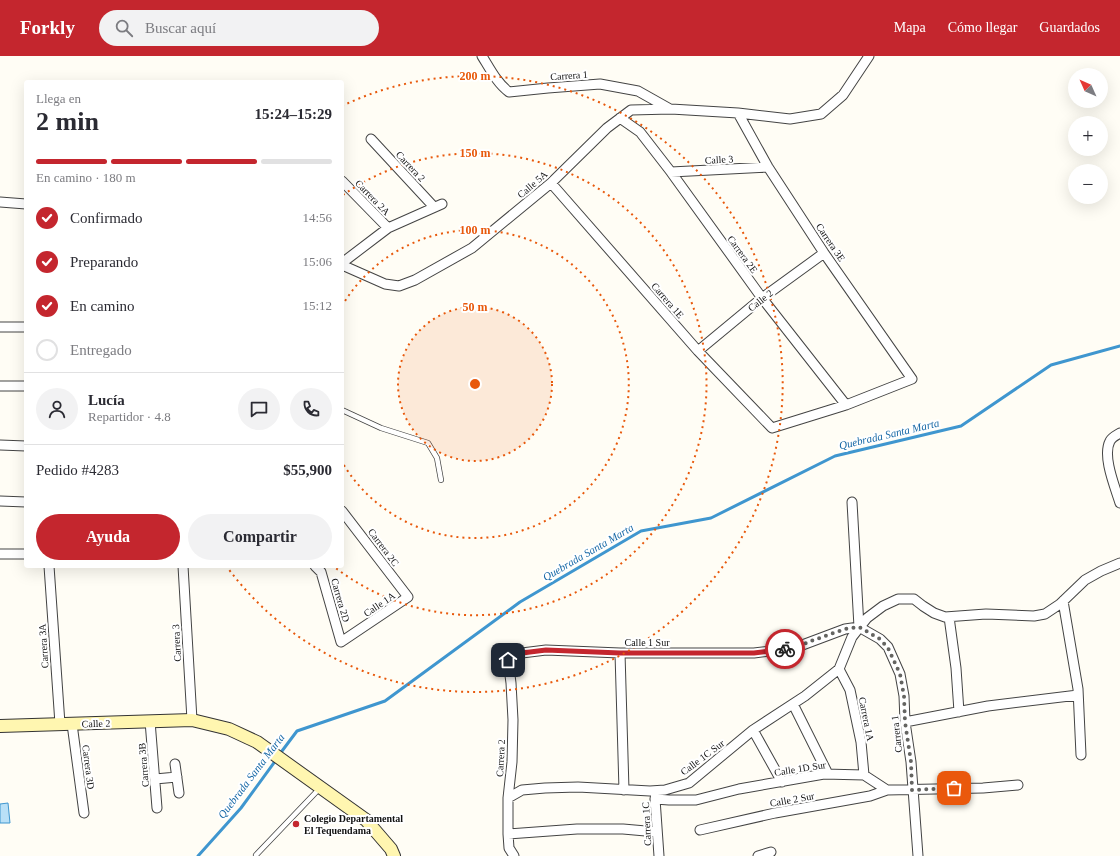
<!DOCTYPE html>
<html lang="es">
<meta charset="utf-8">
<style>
:root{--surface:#fff;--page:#f2f2f3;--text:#2b2b33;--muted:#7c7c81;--line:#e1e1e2;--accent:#c4262e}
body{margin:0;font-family:Georgia,serif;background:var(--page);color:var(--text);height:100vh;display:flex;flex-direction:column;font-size:15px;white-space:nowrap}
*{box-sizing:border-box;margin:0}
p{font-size:13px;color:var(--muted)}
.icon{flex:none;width:22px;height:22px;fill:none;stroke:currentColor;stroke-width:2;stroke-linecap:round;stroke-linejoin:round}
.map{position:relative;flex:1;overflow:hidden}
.details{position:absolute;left:24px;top:24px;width:320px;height:488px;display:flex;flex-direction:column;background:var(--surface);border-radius:4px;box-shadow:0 4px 16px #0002}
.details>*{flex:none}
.needle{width:26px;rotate:315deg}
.buttons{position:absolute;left:1068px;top:12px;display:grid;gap:8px}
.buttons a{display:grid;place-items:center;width:40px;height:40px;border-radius:50%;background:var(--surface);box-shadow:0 4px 16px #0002;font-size:20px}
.pin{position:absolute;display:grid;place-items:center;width:34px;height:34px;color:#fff;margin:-17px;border-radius:8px;box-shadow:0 2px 6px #0006}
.courier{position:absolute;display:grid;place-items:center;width:40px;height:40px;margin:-20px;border:3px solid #c4262e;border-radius:50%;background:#fff;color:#222;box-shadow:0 1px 5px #0007}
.headline em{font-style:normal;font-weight:600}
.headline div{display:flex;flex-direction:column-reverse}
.headline{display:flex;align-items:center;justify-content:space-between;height:68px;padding:0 12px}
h1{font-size:26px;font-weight:600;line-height:30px}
.bar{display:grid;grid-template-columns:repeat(4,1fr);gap:6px 4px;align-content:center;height:48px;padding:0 12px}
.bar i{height:5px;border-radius:3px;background:var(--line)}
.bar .selected{background:var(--accent)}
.bar p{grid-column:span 4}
.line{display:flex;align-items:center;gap:10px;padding:0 12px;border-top:1px solid var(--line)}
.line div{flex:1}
.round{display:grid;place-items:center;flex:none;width:42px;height:42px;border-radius:21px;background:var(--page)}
ol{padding:0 12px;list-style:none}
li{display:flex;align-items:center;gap:12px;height:44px}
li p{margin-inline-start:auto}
li .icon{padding:4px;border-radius:50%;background:var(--accent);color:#fff;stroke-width:4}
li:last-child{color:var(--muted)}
li i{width:22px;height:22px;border:2px solid var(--line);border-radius:50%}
.action{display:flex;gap:8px;margin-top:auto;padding:8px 12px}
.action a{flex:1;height:46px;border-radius:24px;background:var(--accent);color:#fff;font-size:16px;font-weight:600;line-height:46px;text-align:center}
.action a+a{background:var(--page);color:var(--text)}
header{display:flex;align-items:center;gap:24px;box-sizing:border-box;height:56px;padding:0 20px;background:var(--accent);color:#fff}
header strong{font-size:19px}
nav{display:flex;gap:22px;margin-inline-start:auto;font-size:14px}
.search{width:280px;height:36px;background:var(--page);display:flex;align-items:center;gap:10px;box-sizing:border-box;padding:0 14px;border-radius:22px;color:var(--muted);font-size:15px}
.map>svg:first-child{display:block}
.water{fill:#b9e0f7;stroke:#3f96cf}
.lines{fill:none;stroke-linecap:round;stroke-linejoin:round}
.stream{stroke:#3f96cf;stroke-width:3}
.lane-casing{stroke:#444;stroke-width:6}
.street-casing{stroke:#444;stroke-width:11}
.secondary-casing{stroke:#333;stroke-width:14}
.lane{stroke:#fff;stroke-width:4.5}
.street{stroke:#fff;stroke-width:9}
.secondary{stroke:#fff6b0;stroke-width:12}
.done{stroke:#646461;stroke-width:4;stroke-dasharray:0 7.2}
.route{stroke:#c4262e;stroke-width:5}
.ring{fill:none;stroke:#e8590c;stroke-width:2;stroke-dasharray:2 4}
.poi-dot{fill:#c4262e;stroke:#fff;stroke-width:1.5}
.labels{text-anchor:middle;stroke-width:4;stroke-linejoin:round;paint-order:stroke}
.street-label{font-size:10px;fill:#111;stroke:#fff}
.poi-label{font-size:10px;font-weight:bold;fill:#111;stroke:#fff;text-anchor:start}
.water-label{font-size:11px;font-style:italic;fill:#1768a6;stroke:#fff}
.centre{fill:#e8590c;stroke:#fff;stroke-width:2}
.ring-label{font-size:12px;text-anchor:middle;font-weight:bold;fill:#e8590c;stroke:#fff;stroke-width:4;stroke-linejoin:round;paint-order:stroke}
</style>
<header>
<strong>Forkly</strong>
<div class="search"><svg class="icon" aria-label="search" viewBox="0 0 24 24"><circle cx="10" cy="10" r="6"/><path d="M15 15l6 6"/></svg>Buscar aquí</div>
<nav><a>Mapa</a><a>Cómo llegar</a><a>Guardados</a></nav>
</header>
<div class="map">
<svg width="1120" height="800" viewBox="0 0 1120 800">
<rect width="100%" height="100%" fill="#fffdf5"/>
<!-- water -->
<path class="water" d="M8 747 10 767H0V748Z"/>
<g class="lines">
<!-- stream -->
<path class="stream" d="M279 699 297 675 385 645 520 546 641 475 711 462 835 400 961 370 1051 309 1120 290
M198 800 241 752 276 704"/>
<!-- lane casing -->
<g class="lane-casing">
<path id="lane" d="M342 354 381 372 428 387 437 402 441 424
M256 799 320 732"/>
</g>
<!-- street casing -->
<g class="street-casing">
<path id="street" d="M482 0C490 13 497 27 509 36L548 32 600 28 638 35 670 53
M620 62 640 76 671 116 762 242 846 349
M371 83 434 151
M671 116 768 111
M342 125 388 172
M551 127 698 295 772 372 846 349 912 323 824 197 768 111 738 57
M0 146 26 148
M342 207 388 172 442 148
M342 209 385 228 399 230 415 224 472 192 551 127 607 72 631 54 671 53 738 57 790 63 821 58 843 39 869 0
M0 271H26
M698 295 762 242 824 197
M0 330H26
M1120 377C1117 379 1112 381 1110 385 1102 400 1115 431 1120 447
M0 389 26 390
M0 445 26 446
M852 446 859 571
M0 498H26
M49 510 60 668
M183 510 192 664
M315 510 321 516 341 586 408 541 342 455
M1063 545 1078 633 1081 699
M949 561 956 612 959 656
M859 571 880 583 888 591 900 618 904 640 905 666 911 706 918 800
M620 597 624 734
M839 613 850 634 861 686 864 719
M793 648 828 718
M150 665 157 752
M905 666 988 650 1078 639
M72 668 84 757
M753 674 782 726
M175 708 179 737
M155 723 177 721
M656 738 655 743 659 800
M508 742 522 734 545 732 578 731 650 735 665 734 689 727 753 674 805 640 839 613 852 581 867 562 883 550 898 543H914L923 550 934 557 945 561 986 558 1034 560 1045 558 1060 548 1085 524 1101 515 1120 507
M655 743 669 744H696L739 733 824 718 864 719 887 734 983 732 1018 729
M700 774 775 757 870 740 887 734
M508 778 577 773H623L657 776
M514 800 509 792 508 778V742L512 706 513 664 511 627 508 604 522 597 546 594 620 597H754L788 593 797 591 845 573 859 571
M758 800 771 796"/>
</g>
<!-- secondary casing -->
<g class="secondary-casing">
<path id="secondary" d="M0 670 192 664 229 673 257 686 366 764 391 793 394 800"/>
</g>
<!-- lane -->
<use href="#lane" class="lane"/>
<!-- street -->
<use href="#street" class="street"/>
<!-- secondary -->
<use href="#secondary" class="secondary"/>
</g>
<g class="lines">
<!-- done -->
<path class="done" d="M785 593 797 591 811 585 845 573 859 571 880 583 888 592 900 618 904 640 905 666 911 706 912 734 954 732"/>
<!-- route -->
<path class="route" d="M508 604 522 597 546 594 620 597H754L785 593"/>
</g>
<!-- distance rings -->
<circle cx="475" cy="328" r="77" fill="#e8590c" fill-opacity=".12"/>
<g class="ring">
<circle cx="475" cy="328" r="77"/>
<path d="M342 250A154 154 0 1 1 342 406"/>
<path d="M343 139A231 231 0 1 1 333 510"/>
<path d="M342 50A308 308 0 1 1 227 511"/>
</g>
<!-- markers -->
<circle class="poi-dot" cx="296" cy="768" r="4"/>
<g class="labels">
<!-- street labels -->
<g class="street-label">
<text transform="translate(569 19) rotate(-4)" y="4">Carrera 1</text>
<text transform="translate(719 103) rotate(-3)" y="4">Calle 3</text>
<text transform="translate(411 110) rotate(47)" y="4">Carrera 2</text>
<text transform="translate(532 128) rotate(-41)" y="4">Calle 5A</text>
<text transform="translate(373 141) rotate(46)" y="4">Carrera 2A</text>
<text transform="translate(831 186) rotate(56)" y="4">Carrera 3E</text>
<text transform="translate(743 198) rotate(54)" y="4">Carrera 2E</text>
<text transform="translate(668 244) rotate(49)" y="4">Carrera 1E</text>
<text transform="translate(760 244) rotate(-38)" y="4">Calle 2</text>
<text transform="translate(384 491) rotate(53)" y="4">Carrera 2C</text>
<text transform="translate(341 544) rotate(74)" y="4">Carrera 2D</text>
<text transform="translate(379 548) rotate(-34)" y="4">Calle 1A</text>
<text x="647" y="590">Calle 1 Sur</text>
<text transform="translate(176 587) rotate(-93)" y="4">Carrera 3</text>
<text transform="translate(43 590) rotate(-94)" y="4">Carrera 3A</text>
<text transform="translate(867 663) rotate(79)" y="4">Carrera 1A</text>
<text transform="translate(96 667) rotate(-2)" y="4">Calle 2</text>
<text transform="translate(896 678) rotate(-96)" y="4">Carrera 1</text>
<text transform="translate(702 701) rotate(-37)" y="4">Calle 1C Sur</text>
<text transform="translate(500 702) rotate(-87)" y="4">Carrera 2</text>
<text transform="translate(143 709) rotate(-95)" y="4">Carrera 3B</text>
<text transform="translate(89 711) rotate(83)" y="4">Carrera 3D</text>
<text transform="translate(800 712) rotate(-9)" y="4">Calle 1D Sur</text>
<text transform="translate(792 743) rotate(-10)" y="4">Calle 2 Sur</text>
<text transform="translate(646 768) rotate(-93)" y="4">Carrera 1C</text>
</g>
<!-- poi labels -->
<g class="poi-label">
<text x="304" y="766">Colegio Departamental<tspan x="304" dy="12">El Tequendama</tspan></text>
</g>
<!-- water labels -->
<g class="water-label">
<text transform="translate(889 378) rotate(-13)" y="4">Quebrada Santa Marta</text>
<text transform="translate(588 496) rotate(-30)" y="4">Quebrada Santa Marta</text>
<text transform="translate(251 720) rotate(-53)" y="4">Quebrada Santa Marta</text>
</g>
</g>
<circle cx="475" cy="328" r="6" class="centre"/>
<g class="ring-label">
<text x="475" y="24">200 m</text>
<text x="475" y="101">150 m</text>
<text x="475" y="178">100 m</text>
<text x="475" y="255">50 m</text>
</g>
</svg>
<div class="buttons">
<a><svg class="needle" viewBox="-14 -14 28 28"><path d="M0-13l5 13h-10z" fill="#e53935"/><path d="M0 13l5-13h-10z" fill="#7c7c81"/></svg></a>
<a>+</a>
<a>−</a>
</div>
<div class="pin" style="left:954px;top:732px;background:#ea580c"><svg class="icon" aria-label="bag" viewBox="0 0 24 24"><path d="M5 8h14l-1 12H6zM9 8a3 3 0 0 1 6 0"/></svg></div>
<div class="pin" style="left:508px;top:604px;background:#1f2937"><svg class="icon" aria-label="home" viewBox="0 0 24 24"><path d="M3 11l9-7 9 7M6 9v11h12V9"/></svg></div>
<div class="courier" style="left:785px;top:593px"><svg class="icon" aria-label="bike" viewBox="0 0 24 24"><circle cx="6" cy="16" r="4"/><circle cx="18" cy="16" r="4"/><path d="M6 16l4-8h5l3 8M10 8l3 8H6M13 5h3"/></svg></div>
<section class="details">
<div class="headline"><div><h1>2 min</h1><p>Llega en</p></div><em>15:24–15:29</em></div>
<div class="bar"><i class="selected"></i><i class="selected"></i><i class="selected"></i><i></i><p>En camino · 180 m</p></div>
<ol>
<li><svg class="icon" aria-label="check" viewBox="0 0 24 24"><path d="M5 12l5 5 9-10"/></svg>Confirmado<p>14:56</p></li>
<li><svg class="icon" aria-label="check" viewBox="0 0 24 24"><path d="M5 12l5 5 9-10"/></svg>Preparando<p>15:06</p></li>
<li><svg class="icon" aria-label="check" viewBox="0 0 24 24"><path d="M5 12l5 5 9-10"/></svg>En camino<p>15:12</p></li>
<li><i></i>Entregado</li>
</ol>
<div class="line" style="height:72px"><a class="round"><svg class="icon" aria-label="person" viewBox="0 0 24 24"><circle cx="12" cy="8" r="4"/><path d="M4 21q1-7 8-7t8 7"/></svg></a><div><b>Lucía</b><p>Repartidor · 4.8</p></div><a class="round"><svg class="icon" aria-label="chat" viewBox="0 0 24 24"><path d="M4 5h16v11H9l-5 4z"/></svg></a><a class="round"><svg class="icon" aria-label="phone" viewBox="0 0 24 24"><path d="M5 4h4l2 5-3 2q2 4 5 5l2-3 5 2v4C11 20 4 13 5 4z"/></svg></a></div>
<div class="line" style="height:52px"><div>Pedido #4283</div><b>$55,900</b></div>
<div class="action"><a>Ayuda</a><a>Compartir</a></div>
</section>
</div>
